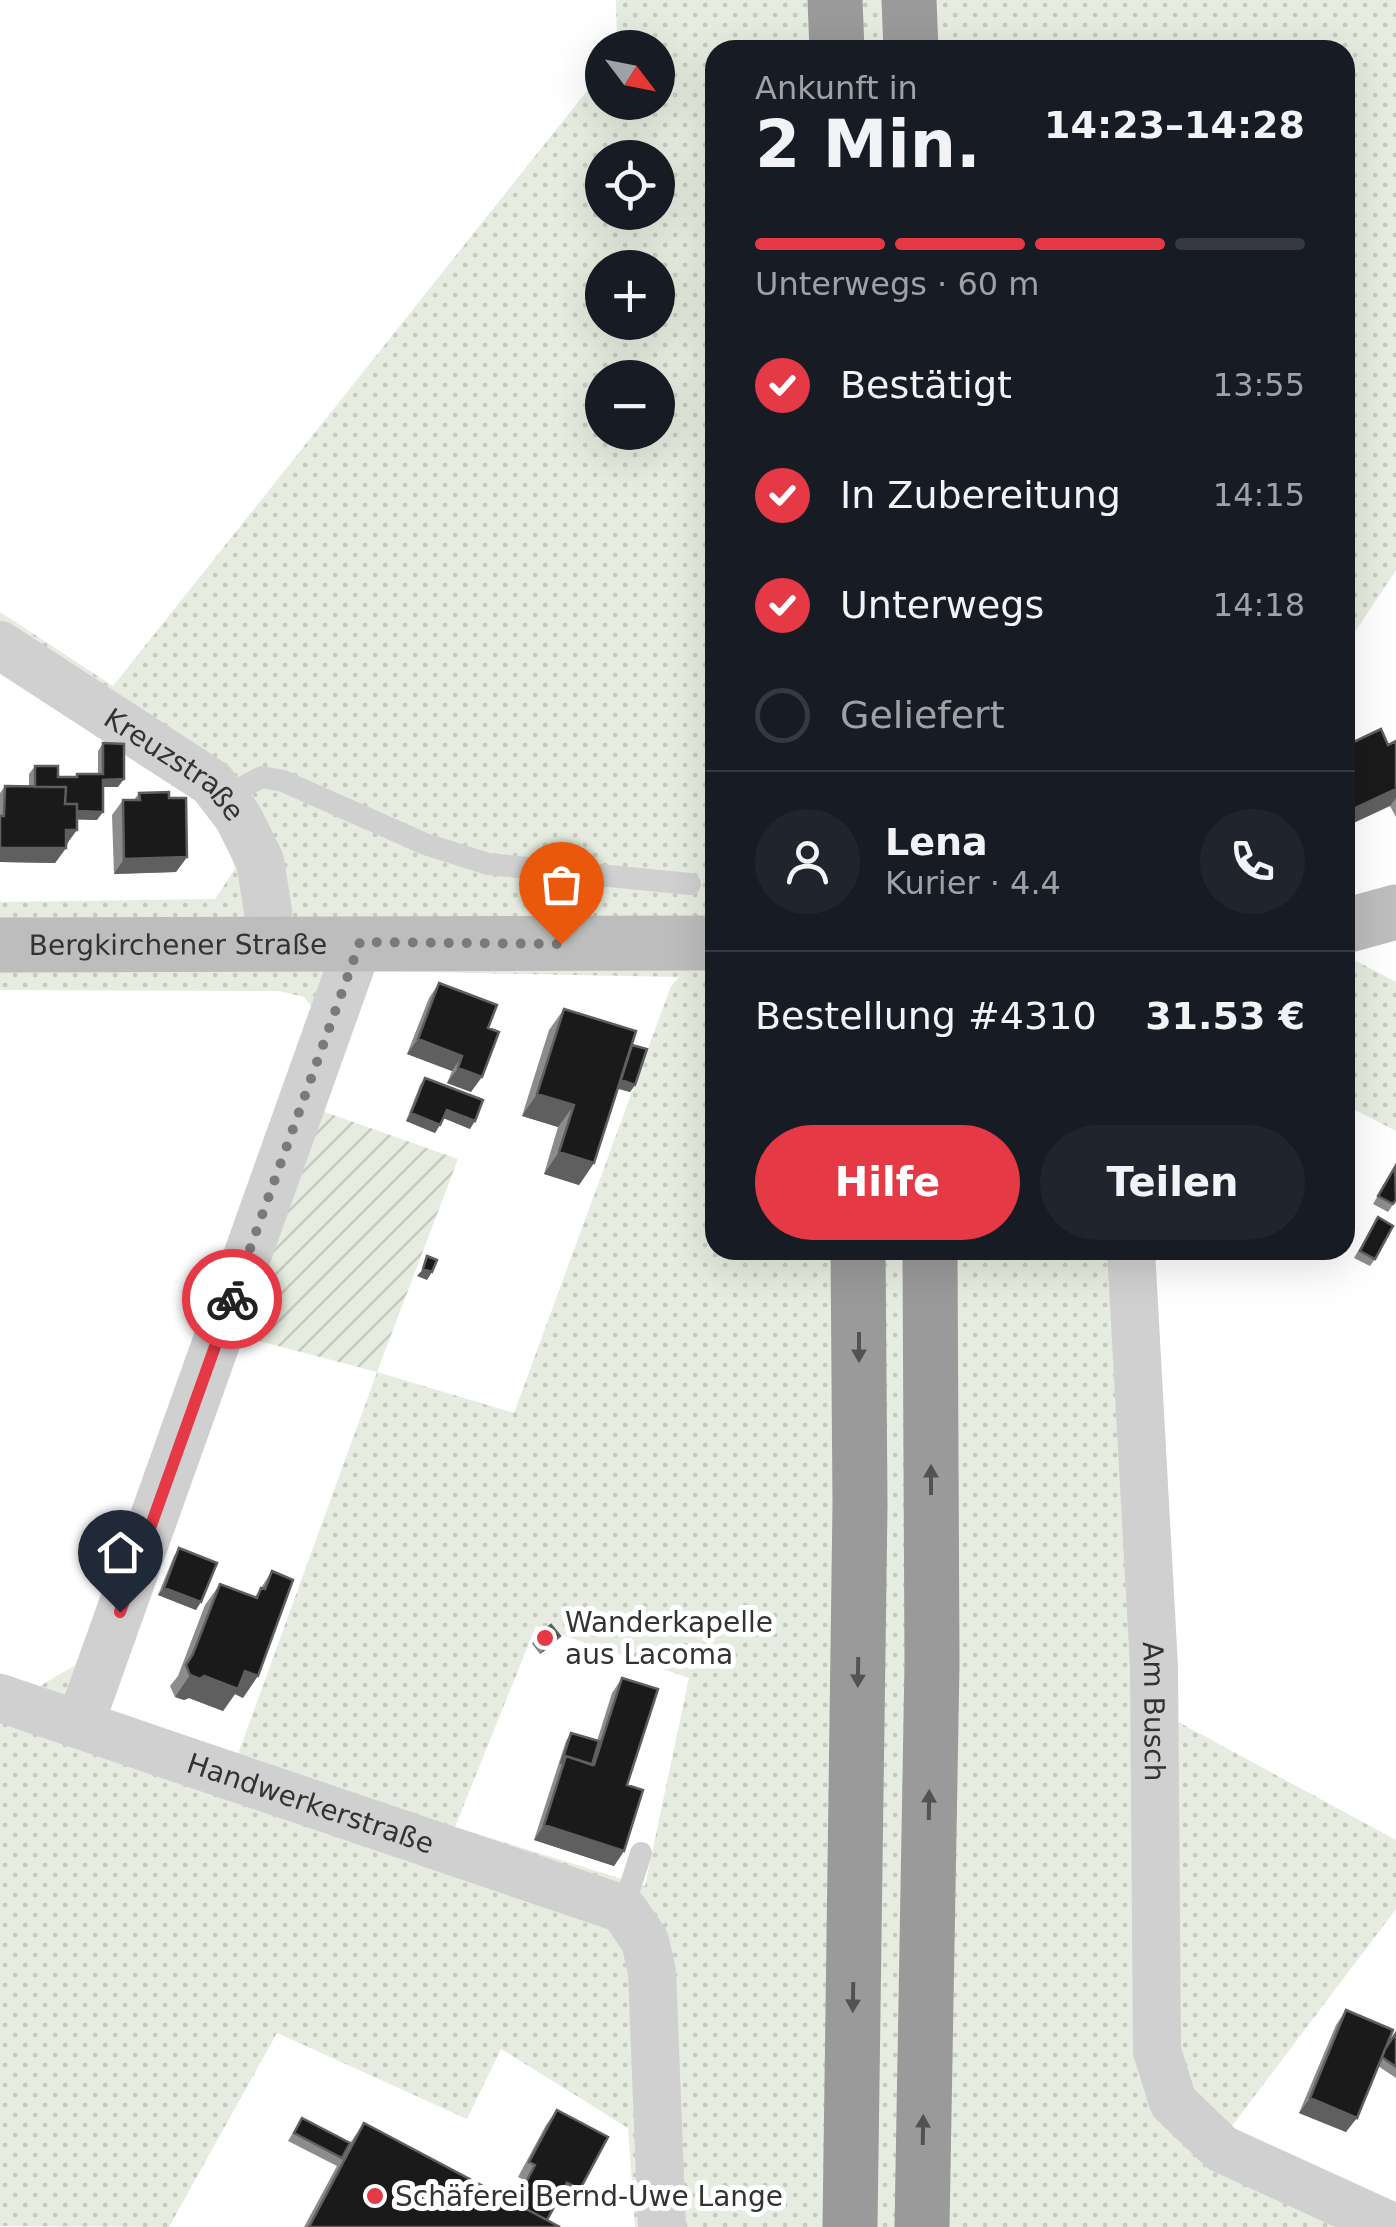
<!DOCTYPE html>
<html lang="de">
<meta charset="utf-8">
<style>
:root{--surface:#171b24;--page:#20242c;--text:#f1f3f6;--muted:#9ea1a6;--line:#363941;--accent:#e63946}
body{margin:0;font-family:"DejaVu Sans",sans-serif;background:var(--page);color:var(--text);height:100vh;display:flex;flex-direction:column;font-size:38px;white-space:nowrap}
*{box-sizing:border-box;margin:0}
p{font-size:32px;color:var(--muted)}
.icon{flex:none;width:55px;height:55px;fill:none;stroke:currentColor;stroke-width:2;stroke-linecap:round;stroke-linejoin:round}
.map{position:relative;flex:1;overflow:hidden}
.details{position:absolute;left:705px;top:40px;width:650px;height:1220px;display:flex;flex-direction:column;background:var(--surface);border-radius:30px;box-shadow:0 10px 40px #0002}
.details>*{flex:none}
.needle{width:65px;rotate:122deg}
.tools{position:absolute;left:585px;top:30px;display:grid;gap:20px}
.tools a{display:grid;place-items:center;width:90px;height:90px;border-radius:50%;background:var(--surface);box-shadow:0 10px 40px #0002;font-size:50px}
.pin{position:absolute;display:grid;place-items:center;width:85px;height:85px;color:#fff;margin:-102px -42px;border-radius:50% 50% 50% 0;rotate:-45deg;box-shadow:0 0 10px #0007}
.pin .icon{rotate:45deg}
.courier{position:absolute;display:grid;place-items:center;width:100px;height:100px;margin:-50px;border:8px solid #e63946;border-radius:50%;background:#fff;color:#222;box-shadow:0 2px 12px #0007}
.headline em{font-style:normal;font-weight:700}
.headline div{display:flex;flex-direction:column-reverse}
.headline{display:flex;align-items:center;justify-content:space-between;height:170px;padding:0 50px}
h1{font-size:65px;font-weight:700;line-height:75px}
.bar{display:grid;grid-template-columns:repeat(4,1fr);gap:15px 10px;align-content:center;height:120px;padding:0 50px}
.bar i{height:12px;border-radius:8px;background:var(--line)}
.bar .on{background:var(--accent)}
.bar p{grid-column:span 4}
.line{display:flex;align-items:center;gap:25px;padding:0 50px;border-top:2px solid var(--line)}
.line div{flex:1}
.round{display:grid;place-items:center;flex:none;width:105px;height:105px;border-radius:52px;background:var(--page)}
ol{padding:0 50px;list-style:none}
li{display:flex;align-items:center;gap:30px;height:110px}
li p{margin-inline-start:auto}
li .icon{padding:10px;border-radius:50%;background:var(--accent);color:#fff;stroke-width:4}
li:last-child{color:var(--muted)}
li i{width:55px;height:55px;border:5px solid var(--line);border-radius:50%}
.cta{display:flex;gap:20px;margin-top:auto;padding:20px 50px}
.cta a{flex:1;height:115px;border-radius:60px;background:var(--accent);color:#fff;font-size:40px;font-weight:700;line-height:115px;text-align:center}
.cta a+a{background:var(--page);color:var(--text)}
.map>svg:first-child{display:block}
.grass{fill:url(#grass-dots);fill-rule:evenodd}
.garden{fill:url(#garden-furrows)}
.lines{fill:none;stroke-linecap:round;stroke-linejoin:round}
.lane{stroke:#d0d0d0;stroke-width:22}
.street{stroke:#d0d0d0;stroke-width:48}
.secondary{stroke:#bdbdbd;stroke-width:55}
.highway{stroke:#9a9a9a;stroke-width:55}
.wall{fill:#8c8c8c}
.shaded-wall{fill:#5f5f5f}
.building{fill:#1a1a1a;stroke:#5f5f5f;stroke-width:2.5}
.oneway{fill:#525252}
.done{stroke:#7a7a7a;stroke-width:10;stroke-dasharray:0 18}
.route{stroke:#e63946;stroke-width:12}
.poi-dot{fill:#e63946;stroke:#fff;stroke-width:4}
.labels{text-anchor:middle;stroke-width:10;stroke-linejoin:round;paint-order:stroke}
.street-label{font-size:28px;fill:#333;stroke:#fff}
.poi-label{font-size:28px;fill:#333;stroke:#fff;text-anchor:start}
</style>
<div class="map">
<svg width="1396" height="2227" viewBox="0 0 1396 2227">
<defs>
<pattern id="grass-dots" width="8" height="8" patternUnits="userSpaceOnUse" patternTransform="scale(2.5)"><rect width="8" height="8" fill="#e6ecdf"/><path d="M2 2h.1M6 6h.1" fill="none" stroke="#c6cbc0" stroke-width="1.8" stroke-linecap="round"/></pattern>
<pattern id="garden-furrows" width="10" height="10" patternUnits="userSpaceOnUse" patternTransform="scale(2.5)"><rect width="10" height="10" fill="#e6ecdf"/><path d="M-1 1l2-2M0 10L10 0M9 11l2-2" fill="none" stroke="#c6cbc0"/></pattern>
</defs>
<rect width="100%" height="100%" fill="#fff"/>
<!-- grass -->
<path class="grass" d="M616 0H1396V570L1345 647V50H715V1250H1148L1169 1717 1396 1840V1909L1207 2159 1352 2227H635L628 2128 501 2049 467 2119 277 2033 169 2227 0 2226V1673L38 1687 76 1665 316 1013 304 997 279 991 0 990V902L215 899 235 869 220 818 201 794 0 664V612L113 686 602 72V102H658V48L617 47ZM602 158H658V212H602ZM602 268H658V322H602ZM602 378H658V432H602ZM370 971 679 977 671 986 514 1413 377 1372 238 1754 107 1708ZM536 1626 689 1678 645 1886 455 1827Z
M1345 955 1396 982V1131L1345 1105Z"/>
<!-- garden -->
<path class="garden" d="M322 1111 458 1159 377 1372 243 1337Z"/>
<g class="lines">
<!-- lane -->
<path class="lane" d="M223 797 262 777 283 781 425 844 488 864 690 884
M623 1909 641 1853"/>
<!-- street -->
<g class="street">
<path id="s1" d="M0 645 212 783 238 817 260 861 268 911 267 943"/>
<path id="s2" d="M1131 1250 1154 1666 1157 2051 1173 2102 1222 2149 1393 2227"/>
<path id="s3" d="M0 1698 623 1909 645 1941 652 1972 662 2227"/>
<path d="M80 1724 359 943"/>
</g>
<!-- secondary -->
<g class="secondary">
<path d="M1345 926 1396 912"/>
<path id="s4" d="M0 945 715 943"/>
</g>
<!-- highway -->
<path class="highway" d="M835 0 837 50
M909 0 911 50
M850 2227 860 1505 858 1250
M922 2227 932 1664 930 1250"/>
</g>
<!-- wall -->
<path class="wall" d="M1396 741V817L1390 806 1388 745Z
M103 743 118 787H103L97 820 77 819 66 848 55 863 0 862V793L5 786 29 787V774L35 766 58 777H75L77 774H98V751Z
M139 793 169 798 187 857 176 872 114 874 112 815 123 800H134Z
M439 983 488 1028 471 1092 447 1083 452 1071 407 1054 429 998Z
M564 1009 632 1045 635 1085 630 1092 618 1089 594 1163 579 1185 544 1174 558 1127 522 1116 549 1030Z
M425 1078 470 1129 443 1118 435 1133 406 1121 420 1085Z
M1395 1167 1396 1200 1388 1212 1373 1204Z
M1378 1217 1375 1259 1370 1266 1354 1258Z
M179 1548 196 1610 158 1595 174 1556Z
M272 1571 243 1698 235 1694 223 1711 189 1698 184 1700 175 1697 170 1686 178 1676 205 1605 220 1584 255 1597Z
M537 1636 554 1644 540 1654 532 1644Z
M622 1678 627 1785 624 1851 614 1866 534 1840 566 1741 571 1733 597 1741 612 1693Z
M1346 2010 1385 2049 1396 2033V2078L1378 2066 1346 2132 1299 2113 1336 2025Z
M557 2110 580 2189 570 2204 559 2199 547 2220 560 2227H304L337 2166 288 2141 302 2118 350 2143 364 2123 513 2202 524 2180 518 2177 546 2125Z"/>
<!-- shaded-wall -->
<path class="shaded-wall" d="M124 779 118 787H98L103 780Z
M1396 789V798L1390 806 1345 827V813Z
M60 811 103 812 97 820 55 819Z
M66 830H77L66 845Z
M0 848H66L55 863 0 862Z
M187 857 176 872 114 874 124 859Z
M418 1039 462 1056 452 1071 407 1054Z
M458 1068 482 1077 471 1092 447 1083Z
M616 1079 635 1085 630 1092 610 1086Z
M537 1094 574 1105 558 1127 522 1116Z
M447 1110 475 1121 470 1129 441 1117Z
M411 1113 440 1125 435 1133 406 1121Z
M559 1152 594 1163 579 1185 544 1174Z
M423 1269 432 1272 427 1280 417 1276Z
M164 1588 201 1602 196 1610 158 1595Z
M560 1636 554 1644 540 1654 545 1647Z
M245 1671 258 1676 243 1698 235 1694 223 1711 189 1698 184 1700 175 1697 190 1675 204 1676Z
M544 1825 624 1851 614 1866 534 1840Z
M1310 2098 1357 2118 1346 2132 1299 2113Z"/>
<!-- building -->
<path class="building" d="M1381 729 1388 745 1396 741V789L1345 813V746Z
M103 743 124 744V779L103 780V812L77 811V804H65L66 787H35V766H58V777H77V774H103Z
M5 786 66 787 65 804H77V830H66V848H0V816H4Z
M169 792V798H186L187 857 124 859 123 800H140L139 793Z
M439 983 497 1005 488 1028 499 1032 482 1077 458 1068 462 1056 418 1039Z
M564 1009 636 1031 594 1163 559 1152 574 1105 537 1094Z
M632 1045 647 1049 635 1085 621 1080Z
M425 1078 483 1100 475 1121 447 1110 440 1125 411 1113Z
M1395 1167 1396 1200 1393 1204 1378 1196Z
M1378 1217 1393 1226 1375 1259 1360 1251Z
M427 1256 437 1260 432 1272 423 1269Z
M179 1548 217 1563 201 1602 164 1588Z
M272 1571 293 1580 258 1676 245 1671 238 1689 204 1676 200 1679 190 1675 186 1665 193 1654 220 1584 257 1598 261 1588 265 1589Z
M551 1625 560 1636 545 1647 537 1636Z
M622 1678 658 1689 627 1785 643 1790 624 1851 544 1825 566 1756 594 1765Z
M571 1733 599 1741 592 1765 566 1756 561 1764Z
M1346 2010 1393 2030 1357 2118 1310 2098Z
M1396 2033V2067L1382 2057 1385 2049Z
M557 2110 608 2137 580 2189 567 2183 547 2220 515 2203 535 2165 529 2162Z
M302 2118 350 2143 342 2158 294 2133Z
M364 2123 560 2227H309Z"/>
<!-- one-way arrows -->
<defs><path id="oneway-solid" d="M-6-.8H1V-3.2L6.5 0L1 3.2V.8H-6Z" transform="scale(2.5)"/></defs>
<g class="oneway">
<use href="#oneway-solid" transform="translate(859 1347) rotate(90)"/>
<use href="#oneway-solid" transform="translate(931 1480) rotate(-90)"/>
<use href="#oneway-solid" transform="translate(858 1672) rotate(91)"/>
<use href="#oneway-solid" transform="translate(929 1805) rotate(-89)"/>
<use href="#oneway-solid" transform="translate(853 1997) rotate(91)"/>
<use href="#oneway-solid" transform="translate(923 2130) rotate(-89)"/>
</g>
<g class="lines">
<!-- done -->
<path class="done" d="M232 1299 360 942 561 944"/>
<!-- route -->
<path class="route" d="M120 1612 232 1299"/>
</g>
<!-- markers -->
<g class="poi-dot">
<circle cx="545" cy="1638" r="10"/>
<circle cx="375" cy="2196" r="10"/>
</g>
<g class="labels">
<!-- street labels -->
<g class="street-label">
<text dy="10" stroke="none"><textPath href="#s1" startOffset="212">Kreuzstraße</textPath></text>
<text dy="10" stroke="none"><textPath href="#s4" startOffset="178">Bergkirchener Straße</textPath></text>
<text dy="10" stroke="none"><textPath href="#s2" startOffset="462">Am Busch</textPath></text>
<text dy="10" stroke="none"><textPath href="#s3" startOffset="328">Handwerkerstraße</textPath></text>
</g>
<!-- poi labels -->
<g class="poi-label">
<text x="565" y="1632">Wanderkapelle<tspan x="565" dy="32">aus Lacoma</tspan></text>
<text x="395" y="2206">Schäferei Bernd-Uwe Lange</text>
</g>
</g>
</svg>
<div class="tools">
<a><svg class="needle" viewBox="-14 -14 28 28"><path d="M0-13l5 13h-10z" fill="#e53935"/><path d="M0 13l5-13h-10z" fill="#9ea1a6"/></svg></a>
<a><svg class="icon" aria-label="locate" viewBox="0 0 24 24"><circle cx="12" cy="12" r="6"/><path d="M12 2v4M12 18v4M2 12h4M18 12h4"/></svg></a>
<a>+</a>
<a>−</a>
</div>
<div class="pin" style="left:561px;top:944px;background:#ea580c"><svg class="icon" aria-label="bag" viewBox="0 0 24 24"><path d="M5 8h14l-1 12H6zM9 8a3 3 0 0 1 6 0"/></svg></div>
<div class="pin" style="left:120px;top:1612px;background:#1f2937"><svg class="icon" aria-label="home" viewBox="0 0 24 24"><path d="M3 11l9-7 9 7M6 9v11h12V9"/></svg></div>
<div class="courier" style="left:232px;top:1299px"><svg class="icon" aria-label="bike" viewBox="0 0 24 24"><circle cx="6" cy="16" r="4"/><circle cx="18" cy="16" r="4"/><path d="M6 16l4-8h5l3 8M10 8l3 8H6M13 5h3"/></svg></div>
<section class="details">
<div class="headline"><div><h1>2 Min.</h1><p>Ankunft in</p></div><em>14:23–14:28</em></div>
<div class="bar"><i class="on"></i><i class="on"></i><i class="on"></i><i></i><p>Unterwegs · 60 m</p></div>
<ol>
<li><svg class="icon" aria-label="check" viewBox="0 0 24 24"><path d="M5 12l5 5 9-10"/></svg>Bestätigt<p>13:55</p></li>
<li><svg class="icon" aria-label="check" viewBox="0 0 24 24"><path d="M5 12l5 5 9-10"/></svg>In Zubereitung<p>14:15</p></li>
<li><svg class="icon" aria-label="check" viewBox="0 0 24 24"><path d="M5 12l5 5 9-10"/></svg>Unterwegs<p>14:18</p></li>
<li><i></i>Geliefert</li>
</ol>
<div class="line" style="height:180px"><a class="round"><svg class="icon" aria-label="person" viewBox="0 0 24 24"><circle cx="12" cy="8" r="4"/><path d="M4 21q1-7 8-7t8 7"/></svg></a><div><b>Lena</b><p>Kurier · 4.4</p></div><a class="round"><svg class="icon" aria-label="phone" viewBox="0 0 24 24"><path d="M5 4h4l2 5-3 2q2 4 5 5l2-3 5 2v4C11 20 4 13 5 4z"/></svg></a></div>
<div class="line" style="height:130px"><div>Bestellung #4310</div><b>31.53 €</b></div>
<div class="cta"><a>Hilfe</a><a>Teilen</a></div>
</section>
</div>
